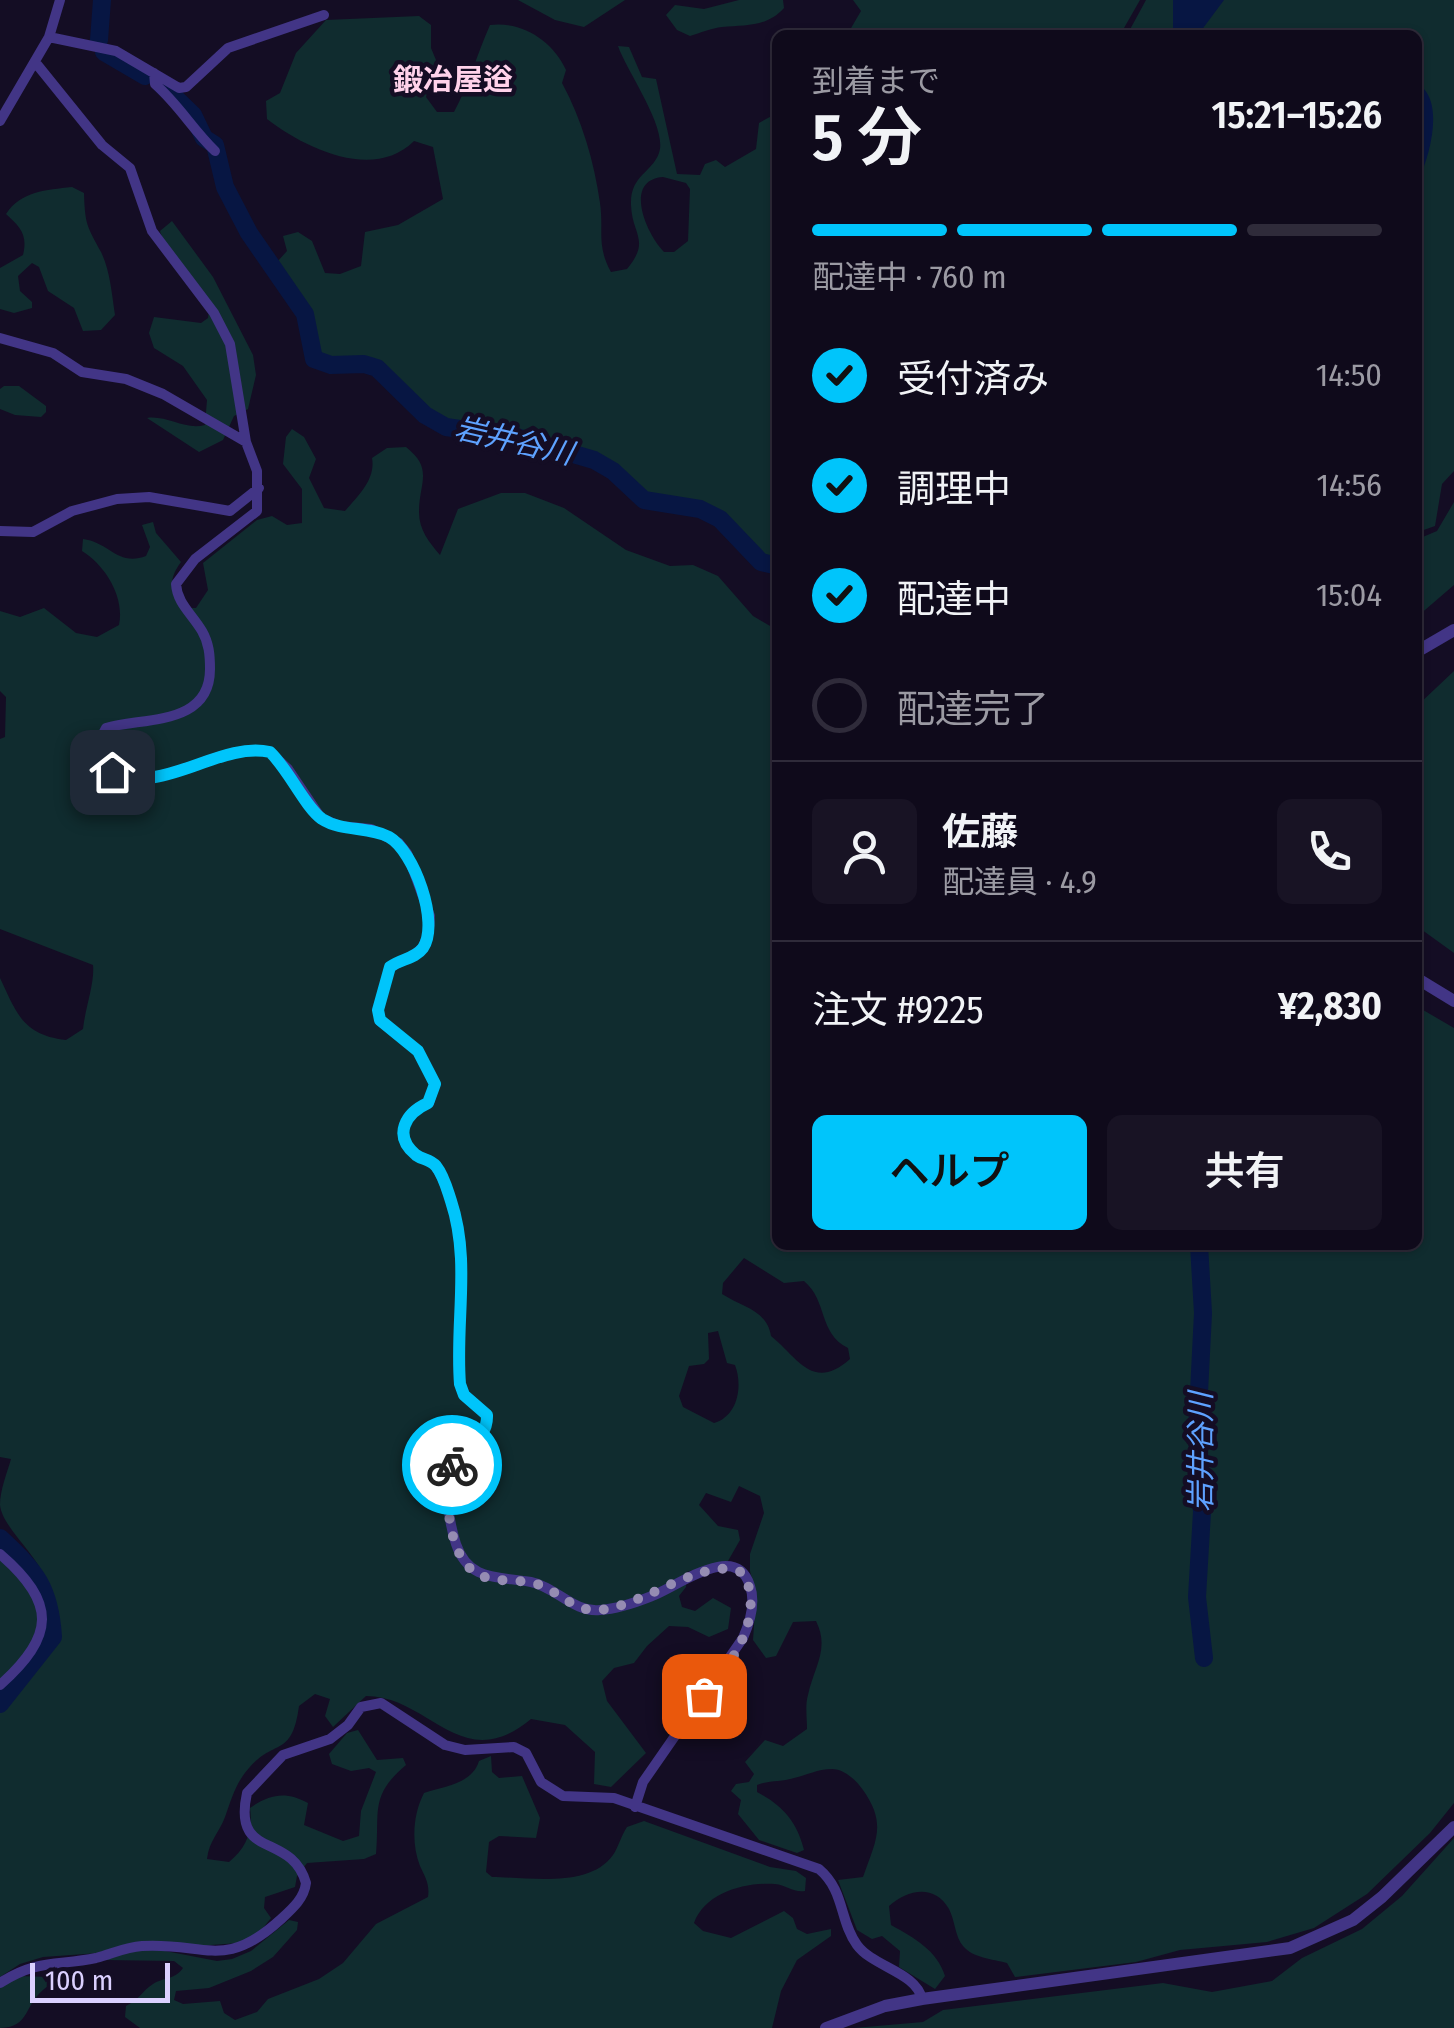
<!DOCTYPE html>
<html lang="ja">
<meta charset="utf-8">
<style>
:root{--surface:#0f0a1b;--page:#181324;--text:#f1f3f6;--muted:#9b9aa3;--line:#2f2b3a;--accent:#00c5fb}
body{margin:0;font-family:"Fira Sans Condensed","Noto Sans JP",sans-serif;background:var(--page);color:var(--text);height:100vh;display:flex;flex-direction:column;font-size:38px;white-space:nowrap}
*{box-sizing:border-box;margin:0}
p{font-size:32px;color:var(--muted)}
.icon{flex:none;width:55px;height:55px;fill:none;stroke:currentColor;stroke-width:2;stroke-linecap:round;stroke-linejoin:round}
.map{position:relative;flex:1;overflow:hidden}
.side{position:absolute;left:772px;top:30px;width:650px;height:1220px;display:flex;flex-direction:column;background:var(--surface);border-radius:15px;box-shadow:0 2px 8px #0004,0 0 0 2px var(--line)}
.side>*{flex:none}
.scale{position:absolute;left:30px;bottom:25px;width:140px;box-sizing:border-box;padding-left:10px;border:5px solid #dbd0ff;border-top:0;font-size:28px;line-height:35px;white-space:nowrap;color:#dbd0ff;-webkit-text-stroke:8px #140d24;paint-order:stroke}
.pin{position:absolute;display:grid;place-items:center;width:85px;height:85px;color:#fff;margin:-42px;border-radius:20px;box-shadow:0 5px 15px #0006}
.courier{position:absolute;display:grid;place-items:center;width:100px;height:100px;margin:-50px;border:8px solid #00c5fb;border-radius:50%;background:#fff;color:#222;box-shadow:0 2px 12px #0007}
.summary em{font-style:normal;font-weight:600}
.summary div{display:flex;flex-direction:column-reverse}
.summary{display:flex;align-items:center;justify-content:space-between;height:170px;padding:0 40px}
h1{font-size:65px;font-weight:600;line-height:75px}
.bar{display:grid;grid-template-columns:repeat(4,1fr);gap:15px 10px;align-content:center;height:120px;padding:0 40px}
.bar i{height:12px;border-radius:8px;background:var(--line)}
.bar .current{background:var(--accent)}
.bar p{grid-column:span 4}
.line{display:flex;align-items:center;gap:25px;padding:0 40px;border-top:2px solid var(--line)}
.line div{flex:1}
.round{display:grid;place-items:center;flex:none;width:105px;height:105px;border-radius:15px;background:var(--page)}
ol{padding:0 40px;list-style:none}
li{display:flex;align-items:center;gap:30px;height:110px}
li p{margin-inline-start:auto}
li .icon{padding:10px;border-radius:50%;background:var(--accent);color:#111;stroke-width:4}
li:last-child{color:var(--muted)}
li i{width:55px;height:55px;border:5px solid var(--line);border-radius:50%}
.button{display:flex;gap:20px;margin-top:auto;padding:20px 40px}
.button a{flex:1;height:115px;border-radius:15px;background:var(--accent);color:#111;font-size:40px;font-weight:600;line-height:115px;text-align:center}
.button a+a{background:var(--page);color:var(--text)}
.map>svg:first-child{display:block}
.green{fill:#102c2f;fill-rule:evenodd}
.water{fill:#071643}
.lines{fill:none;stroke-linecap:round;stroke-linejoin:round}
.river{stroke:#071643;stroke-width:18}
.minor{stroke:#423586;stroke-width:10}
.tertiary{stroke:#423586;stroke-width:12}
.done{stroke:#958cb2;stroke-width:10;stroke-dasharray:0 18}
.route{stroke:#00c5fb;stroke-width:12}
.labels{text-anchor:middle;stroke-width:9;stroke-linejoin:round;paint-order:stroke}
.neighbourhood-label{font-size:30px;font-weight:bold;fill:#ffd2ea;stroke:#140d24}
.water-label{font-size:30px;font-style:italic;fill:#5ea2ff;stroke:#140d24}
</style>
<div class="map">
<svg width="1454" height="2028" viewBox="0 0 1454 2028">
<rect width="100%" height="100%" fill="#140d24"/>
<!-- green -->
<path class="green" d="M518 0H625L584 27 555 20Z
M739 0H783L784 8C767 27 746 25 722 27 712 28 700 33 690 36L677 30 666 15 675 5 704 9Z
M853 0H1140L1120 35H847L861 11Z
M1146 0H1454V471L1442 484 1435 526 1418 532V35H1127Z
M419 16 431 25V48L436 60 426 97 437 112H454C469 84 477 54 490 25 522 21 553 41 566 70L562 83C582 120 594 161 600 203 604 231 596 245 611 272L627 269C651 240 632 235 631 205 630 175 652 173 659 153 668 128 627 72 618 46L629 47 642 77 656 79 677 174 700 175 705 164 716 160 725 167 756 149 759 123 777 113V557L762 554 721 514 696 503 653 498 637 491 612 464 529 434 451 423 431 413 401 380 369 358 339 361 318 354 311 341 308 312 277 262 287 251 283 236 298 232 312 241 325 273 340 274 361 266 365 232 398 225 443 199 433 147 414 141C374 181 306 149 267 119L266 101 280 93 296 53 326 20ZM663 177 686 183 690 189 688 241 674 252H664C646 234 623 180 663 177Z
M72 187 84 193C85 225 87 226 101 252 110 270 112 295 115 315L101 330 83 331 74 308 48 291 39 267 32 263 18 276 20 291 32 302V308L14 313 0 309V268L23 255C28 234 20 227 6 214 21 191 46 190 72 187Z
M172 221 213 277 253 355 256 375 248 409 234 416 223 440 199 452 147 418C167 415 186 431 205 425L207 400 183 366 154 348 149 333 154 317 201 323 208 318 210 303C199 286 163 245 160 231Z
M4 386H19L46 406V412L41 417 15 415 0 409V389Z
M292 429 304 437 316 459 309 478 324 508 345 511C358 496 376 479 372 458L387 448 406 447C434 469 419 483 419 512 419 530 429 542 440 555L458 509 501 493H525L564 508 626 550 670 566 693 565 718 576 753 616 777 630 778 1245H1418V1007L1454 1028V1803L1430 1833 1367 1894 1314 1928 1267 1942 1180 1950 1136 1962 1015 1977 1007 1963C992 1959 973 1958 963 1946 955 1937 955 1920 949 1909 934 1883 907 1890 889 1906L891 1925C914 1938 937 1950 945 1976L935 1989 899 1967 900 1951 882 1936 872 1939 857 1930 838 1880 863 1877C876 1840 887 1824 863 1790 856 1780 844 1769 832 1769 817 1769 808 1775 794 1778 781 1782 770 1780 757 1785V1792C782 1805 797 1821 804 1850L797 1853 759 1840 738 1814 741 1800 731 1791 736 1784 749 1782 754 1774 745 1762 765 1740 783 1746 807 1729C807 1718 805 1705 808 1695 814 1667 830 1649 816 1621L793 1622 776 1656 766 1658 753 1640 756 1596 750 1571V1554L764 1513 760 1496 739 1486 731 1502 706 1493 699 1505 718 1526 738 1530 740 1540 728 1561 686 1572V1587L679 1596 682 1607 695 1611 713 1598 731 1608 728 1629 709 1637 688 1627 669 1626 647 1646 634 1663 614 1668 602 1681 607 1701 646 1753 611 1787 594 1784 595 1752 565 1725 531 1719C461 1777 430 1696 366 1696L333 1727 325 1716 330 1699 315 1694 299 1706C292 1758 275 1738 249 1768 235 1784 232 1798 225 1817 219 1833 209 1841 207 1859L229 1862C247 1847 253 1831 250 1808 270 1794 286 1791 308 1803L304 1825 343 1841 359 1836 361 1811 376 1772 369 1768 351 1771 332 1764 329 1754 347 1733 358 1730 377 1760 403 1758 406 1765C369 1796 380 1812 376 1854L364 1859 307 1863 297 1876 295 1887 265 1897 264 1908 271 1918 259 1933 239 1943 43 1957 20 1964 0 1977V1560L29 1589 45 1579C37 1554 2 1527 0 1505 0 1490 7 1473 11 1459L0 1457V978C17 1014 23 1035 66 1040L83 1029C85 1009 95 982 93 965L0 929V739L5 737 6 697 0 691V611L20 617 44 608 76 633 97 637 119 625C125 597 105 565 82 551L83 539C109 542 118 567 146 556L150 547 142 525 153 522 156 533 181 562C168 580 170 590 182 608H196L208 590 203 563 257 520 272 516 287 525 302 523V489L283 464 286 437ZM744 1258 784 1283 804 1281C828 1301 818 1333 848 1348L850 1359C813 1392 798 1358 771 1336 767 1310 742 1307 722 1294L723 1283ZM718 1331 727 1363 735 1365C743 1386 738 1416 714 1423L683 1407 679 1396 689 1366 704 1364 709 1359 708 1333Z
M1454 502V585L1418 616V539L1437 531Z
M1454 671V953L1418 927V705Z
M491 1756 492 1772 499 1778 522 1776 540 1818 536 1838 499 1836 489 1842 486 1872 492 1877C527 1877 589 1889 613 1855 618 1848 621 1836 627 1827L644 1821 770 1867 796 1871 806 1878 805 1891C794 1893 786 1885 775 1884 744 1882 705 1893 694 1923L703 1931 731 1938 784 1911 793 1918 797 1929 807 1934 831 1929V1936L797 1960 781 1991 772 2028H140L125 2017 126 2006C139 2000 142 1991 153 1984 164 1977 175 1980 183 1968L174 1961 105 1960 126 1950H160L217 1961 232 1959 251 1951 289 1920 298 1922 297 1930 273 1957 251 1971 209 1988 176 1991 174 2000 183 2004 220 2001 224 2013 235 2020 257 2012 268 1999 319 1979 343 1963 376 1924 428 1897C430 1884 425 1877 420 1866 411 1843 413 1814 424 1793 445 1786 472 1784 479 1761Z
M1454 1838V2028H854L923 2022 943 2010 1163 1983 1212 1992 1272 1981 1302 1958 1362 1929 1402 1896Z
M17 1976 50 1977 48 1986C22 2004 32 2027 0 2028V1986Z"/>
<!-- water -->
<path class="water" d="M1173 0H1224L1198 35H1173Z
M1424 89C1442 109 1430 155 1418 182V90Z"/>
<g class="lines">
<!-- river -->
<path class="river" d="M99 40 102 0
M104 52 145 76
M162 85 193 115 204 138 215 145 225 187 249 233 305 314 314 359 331 365 364 364 377 368 425 415 446 427 516 437 594 460 613 471 644 500 700 509 720 519 761 562 778 566
M1199 1245 1203 1313 1197 1432 1202 1512 1197 1597 1204 1658
M0 1538C36 1571 50 1588 53 1637L0 1704"/>
<!-- minor -->
<path class="minor" d="M49 37 116 51 179 88 186 87 228 48 324 15
M35 62 102 145 130 168 152 231 214 313 230 344 246 442 257 471V511L195 559 176 584C177 603 192 614 202 631 209 643 210 655 210 669 210 726 144 717 106 728 95 746 100 756 112 772 165 795 217 741 270 752L288 769 321 818 340 826 371 829 399 843 407 853 430 916 429 931 423 947 413 956 390 967 378 1010 380 1021 418 1051 435 1084 429 1103C406 1113 391 1135 416 1155 423 1160 430 1159 435 1166 443 1176 446 1189 451 1201 471 1261 455 1322 460 1384L465 1395 487 1415C489 1441 465 1442 454 1462 442 1482 449 1522 456 1544 469 1582 498 1576 531 1582 556 1587 574 1613 600 1610 616 1609 637 1602 652 1596 677 1587 736 1540 750 1586 756 1603 750 1622 743 1638L643 1782 635 1807
M154 73 155 84C179 105 193 130 215 151
M0 121 49 37 60 0
M0 338 53 353 82 372 126 379 163 394 246 442
M0 531 33 532 72 511 117 499 149 497 230 511 259 488
M0 1554C57 1603 55 1636 0 1685
M0 1983C37 1959 57 1966 96 1958 112 1954 125 1947 142 1946 205 1942 224 1971 280 1920 292 1909 304 1899 306 1883 291 1831 232 1861 247 1793L283 1755 330 1739 348 1725 361 1707 381 1703 445 1745 465 1750 514 1747 526 1753 541 1782 563 1796 614 1798 819 1869C845 1891 839 1920 857 1945 873 1967 916 1972 922 1999"/>
<!-- tertiary -->
<path class="tertiary" d="M1418 651 1454 630
M1418 979 1454 1001
M826 2028 885 2006 922 1999 1290 1948 1353 1920 1382 1897 1454 1827"/>
</g>
<g class="lines">
<!-- done -->
<path class="done" d="M452 1465C444 1494 447 1555 476 1573 493 1584 518 1578 537 1584 559 1591 575 1613 600 1610 644 1606 710 1552 744 1574 765 1618 732 1663 704 1696"/>
<!-- route -->
<path class="route" d="M112 772C164 796 218 741 270 752 289 770 305 807 322 819 342 832 369 826 389 837 414 851 440 923 423 948 415 959 400 959 390 967L378 1010 380 1020 418 1051 435 1084 428 1103C406 1113 392 1135 416 1155 423 1160 430 1159 436 1166 444 1176 447 1189 451 1201 471 1261 455 1322 460 1384L464 1395 487 1415C488 1440 465 1446 452 1465"/>
</g>
<g class="labels">
<!-- neighbourhood labels -->
<g class="neighbourhood-label">
<text x="453" y="90">鍛冶屋逧</text>
</g>
<!-- water labels -->
<g class="water-label">
<text transform="translate(514 441) rotate(13)" y="10">岩井谷川</text>
<text transform="translate(1201 1452) rotate(-90)" y="10">岩井谷川</text>
</g>
</g>
</svg>
<div class="scale">100 m</div>
<div class="pin" style="left:704px;top:1696px;background:#ea580c"><svg class="icon" aria-label="bag" viewBox="0 0 24 24"><path d="M5 8h14l-1 12H6zM9 8a3 3 0 0 1 6 0"/></svg></div>
<div class="pin" style="left:112px;top:772px;background:#1f2937"><svg class="icon" aria-label="home" viewBox="0 0 24 24"><path d="M3 11l9-7 9 7M6 9v11h12V9"/></svg></div>
<div class="courier" style="left:452px;top:1465px"><svg class="icon" aria-label="bike" viewBox="0 0 24 24"><circle cx="6" cy="16" r="4"/><circle cx="18" cy="16" r="4"/><path d="M6 16l4-8h5l3 8M10 8l3 8H6M13 5h3"/></svg></div>
<section class="side">
<div class="summary"><div><h1>5 分</h1><p>到着まで</p></div><em>15:21–15:26</em></div>
<div class="bar"><i class="current"></i><i class="current"></i><i class="current"></i><i></i><p>配達中 · 760 m</p></div>
<ol>
<li><svg class="icon" aria-label="check" viewBox="0 0 24 24"><path d="M5 12l5 5 9-10"/></svg>受付済み<p>14:50</p></li>
<li><svg class="icon" aria-label="check" viewBox="0 0 24 24"><path d="M5 12l5 5 9-10"/></svg>調理中<p>14:56</p></li>
<li><svg class="icon" aria-label="check" viewBox="0 0 24 24"><path d="M5 12l5 5 9-10"/></svg>配達中<p>15:04</p></li>
<li><i></i>配達完了</li>
</ol>
<div class="line" style="height:180px"><a class="round"><svg class="icon" aria-label="person" viewBox="0 0 24 24"><circle cx="12" cy="8" r="4"/><path d="M4 21q1-7 8-7t8 7"/></svg></a><div><b>佐藤</b><p>配達員 · 4.9</p></div><a class="round"><svg class="icon" aria-label="phone" viewBox="0 0 24 24"><path d="M5 4h4l2 5-3 2q2 4 5 5l2-3 5 2v4C11 20 4 13 5 4z"/></svg></a></div>
<div class="line" style="height:130px"><div>注文 #9225</div><b>¥2,830</b></div>
<div class="button"><a>ヘルプ</a><a>共有</a></div>
</section>
</div>
